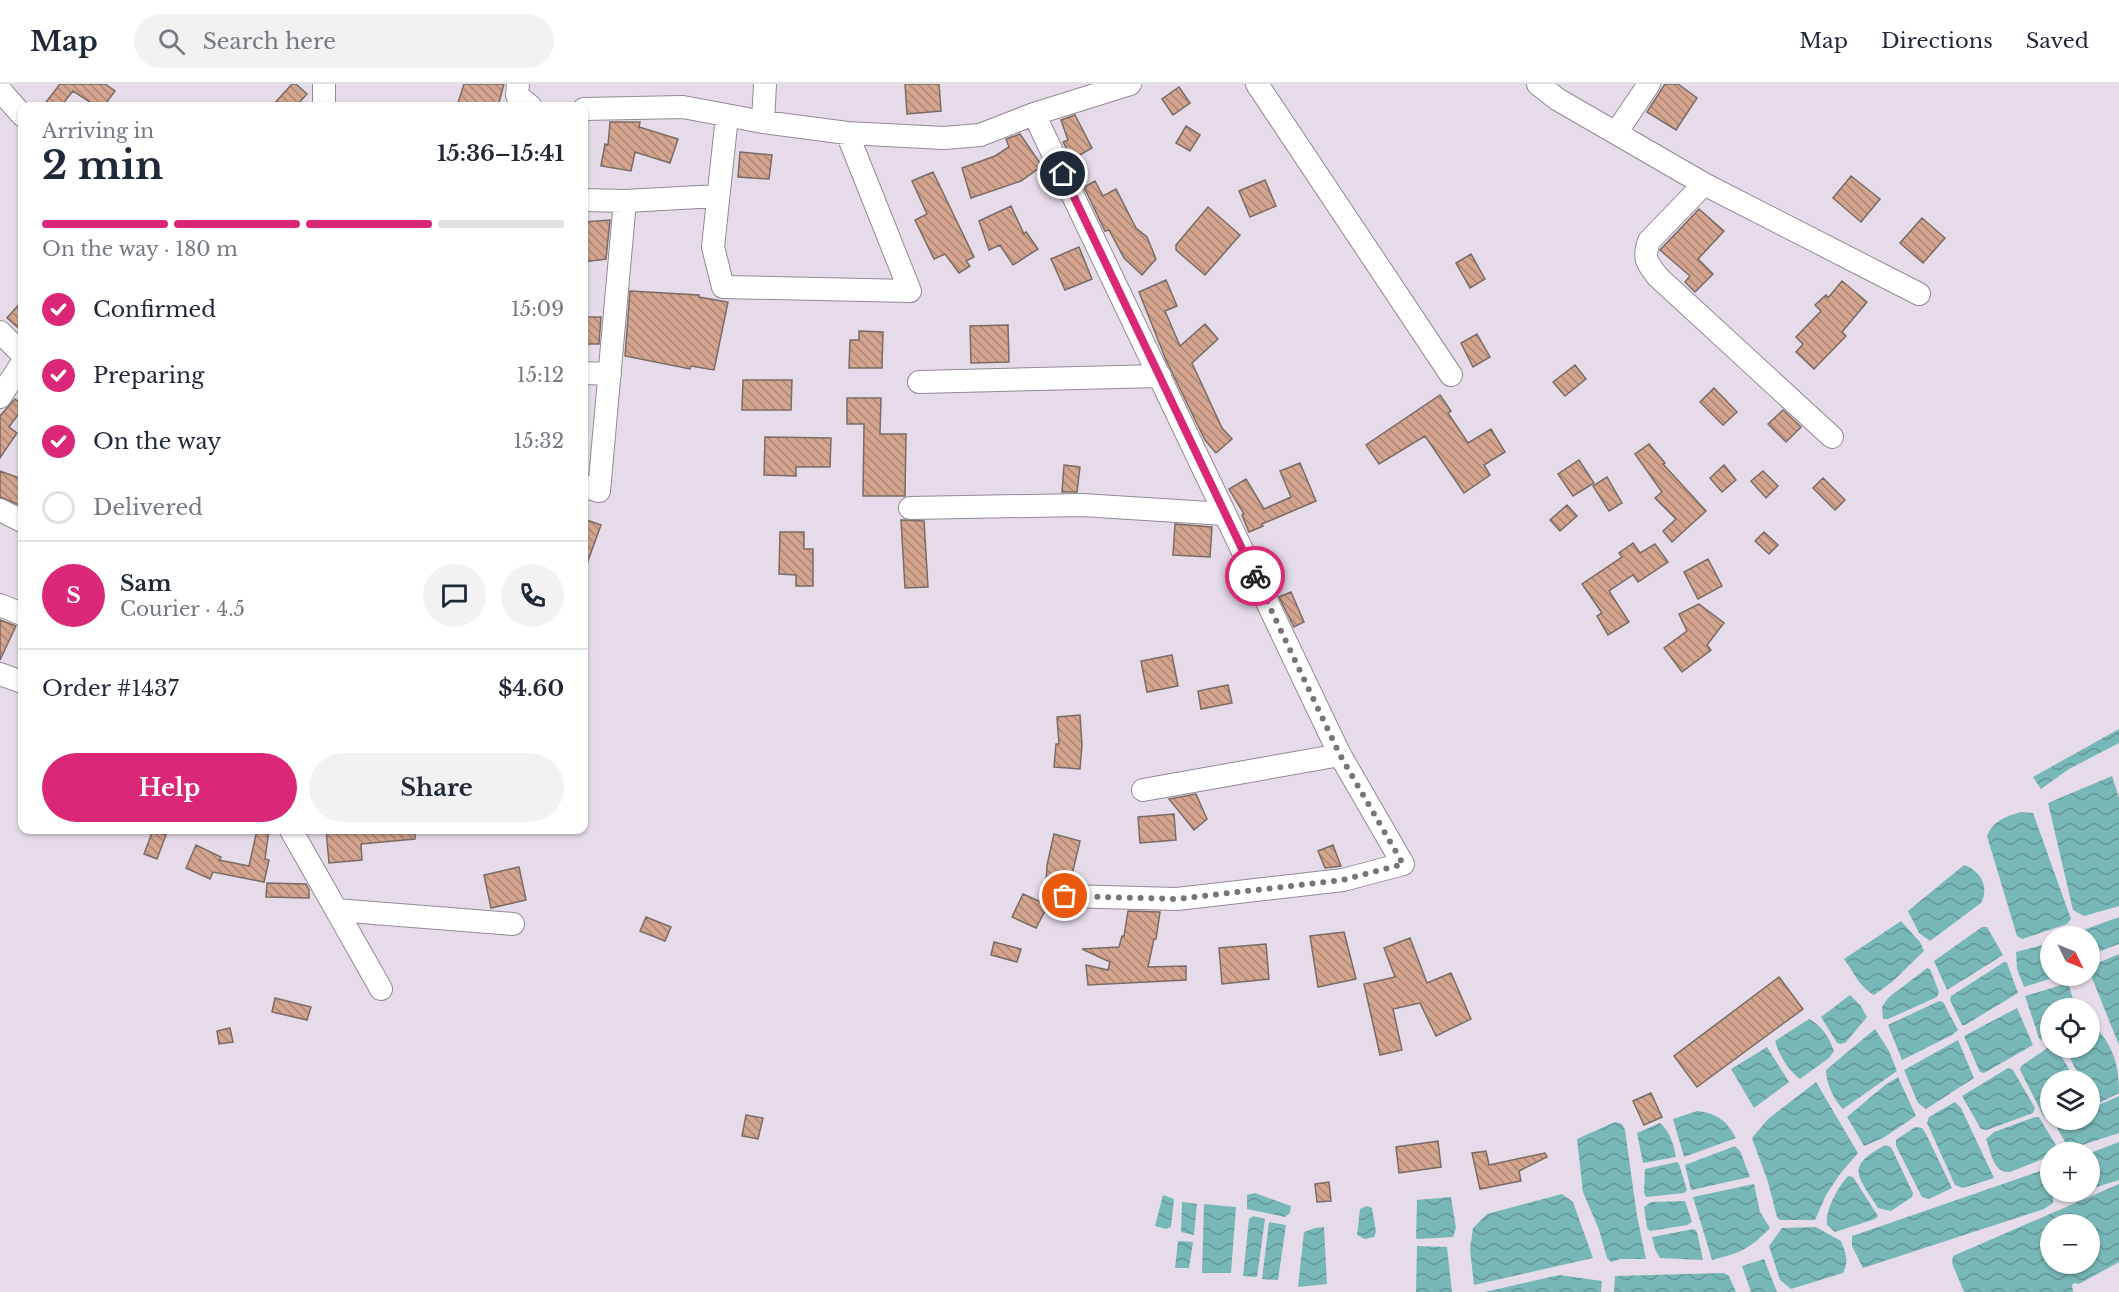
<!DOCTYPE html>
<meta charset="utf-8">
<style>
:root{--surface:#fff;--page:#f2f2f3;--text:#1f2937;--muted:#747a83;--line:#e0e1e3;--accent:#db2777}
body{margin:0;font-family:"Libre Baskerville",serif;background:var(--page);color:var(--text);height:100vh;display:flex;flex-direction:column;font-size:22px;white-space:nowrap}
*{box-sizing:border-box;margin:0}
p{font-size:20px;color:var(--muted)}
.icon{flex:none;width:33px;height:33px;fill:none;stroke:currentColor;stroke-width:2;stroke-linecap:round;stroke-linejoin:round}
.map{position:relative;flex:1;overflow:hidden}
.details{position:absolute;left:18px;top:18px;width:570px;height:732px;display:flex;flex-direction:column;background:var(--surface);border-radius:12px;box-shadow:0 2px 4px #0004}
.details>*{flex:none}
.needle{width:39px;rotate:133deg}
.tools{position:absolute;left:2040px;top:842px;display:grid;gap:12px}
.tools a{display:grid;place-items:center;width:60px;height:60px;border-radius:50%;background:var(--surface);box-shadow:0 2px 4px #0004;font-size:30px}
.pin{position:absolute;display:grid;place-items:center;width:51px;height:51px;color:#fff;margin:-26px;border:3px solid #fff;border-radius:50%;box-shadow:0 2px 6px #0007}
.courier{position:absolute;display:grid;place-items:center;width:60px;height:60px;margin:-30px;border:4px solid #db2777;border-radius:50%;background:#fff;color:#222;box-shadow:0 2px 8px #0007}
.overview em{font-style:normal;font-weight:800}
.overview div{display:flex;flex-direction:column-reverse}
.overview{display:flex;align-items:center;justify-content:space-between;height:102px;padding:0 24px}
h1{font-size:39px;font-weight:800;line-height:45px}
.bar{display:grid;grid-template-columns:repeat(4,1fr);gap:9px 6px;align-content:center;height:72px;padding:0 24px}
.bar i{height:8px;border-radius:4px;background:var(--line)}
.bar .current{background:var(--accent)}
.bar p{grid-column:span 4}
.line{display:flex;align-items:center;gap:15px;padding:0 24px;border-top:2px solid var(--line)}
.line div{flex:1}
.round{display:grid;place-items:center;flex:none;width:63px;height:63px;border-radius:32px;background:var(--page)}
ol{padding:0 24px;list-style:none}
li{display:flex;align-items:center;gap:18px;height:66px}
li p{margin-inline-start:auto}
li .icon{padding:6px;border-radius:50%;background:var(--accent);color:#fff;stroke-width:4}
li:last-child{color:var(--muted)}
li i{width:33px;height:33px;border:3px solid var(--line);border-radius:50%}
.button{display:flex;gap:12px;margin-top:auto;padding:12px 24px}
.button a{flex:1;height:69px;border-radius:36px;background:var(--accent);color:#fff;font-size:24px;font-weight:800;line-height:69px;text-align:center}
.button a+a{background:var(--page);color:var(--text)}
header{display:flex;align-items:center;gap:36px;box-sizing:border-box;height:84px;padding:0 30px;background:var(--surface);border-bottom:2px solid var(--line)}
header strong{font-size:28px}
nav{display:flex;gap:33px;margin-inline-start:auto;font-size:21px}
.search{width:420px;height:54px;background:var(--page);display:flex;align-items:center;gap:15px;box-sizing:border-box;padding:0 21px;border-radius:33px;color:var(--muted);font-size:22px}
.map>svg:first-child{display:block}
.water{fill:url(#water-waves);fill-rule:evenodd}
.building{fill:url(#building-back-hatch);stroke:#796b65;stroke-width:1.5}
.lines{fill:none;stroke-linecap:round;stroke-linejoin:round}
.minor-casing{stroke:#928995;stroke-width:24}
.minor{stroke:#fff;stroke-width:22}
.done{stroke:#79747c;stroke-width:6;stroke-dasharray:0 10.8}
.route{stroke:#db2777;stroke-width:8}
</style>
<header>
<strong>Map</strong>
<div class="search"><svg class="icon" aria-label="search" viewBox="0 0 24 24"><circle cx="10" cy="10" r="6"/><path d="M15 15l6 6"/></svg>Search here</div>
<nav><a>Map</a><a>Directions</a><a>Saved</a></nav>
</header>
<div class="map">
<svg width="2119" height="1208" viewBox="0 0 2119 1208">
<defs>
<pattern id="water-waves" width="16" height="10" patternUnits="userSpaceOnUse" patternTransform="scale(1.5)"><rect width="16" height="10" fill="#78b7b8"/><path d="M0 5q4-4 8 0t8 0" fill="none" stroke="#649697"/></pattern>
<pattern id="building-back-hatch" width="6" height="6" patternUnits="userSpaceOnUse" patternTransform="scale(1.5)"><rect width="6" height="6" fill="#d4a48f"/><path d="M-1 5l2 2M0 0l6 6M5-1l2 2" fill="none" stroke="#ad8776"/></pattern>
</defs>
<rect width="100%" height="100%" fill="#e6dce9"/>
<!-- water -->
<path class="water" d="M2119 645V659L2069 685 2041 705 2033 693Z
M2112 692 2119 714V822L2084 832 2073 826 2048 719Z
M2021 728 2033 729 2071 835 2067 840 2022 855 2017 852 1987 752C1994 736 2005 733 2021 728Z
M1964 781C1980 786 1990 803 1981 819L1930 857 1919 849 1908 827Z
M2119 833V860L2090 871V852H2072V850Z
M1901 837 1920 858 1924 867 1892 898 1874 911C1859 903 1854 888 1844 875Z
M1982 843H1987L2003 871 1947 906 1934 877Z
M2050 859V891H2062L2024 903 2017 885 2016 868Z
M2119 870V961L2090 889 2100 878Z
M2004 878 2007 879 2018 909 1965 941H1962L1950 916 1951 912Z
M1927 884 1930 885 1939 908 1937 913 1888 935H1883L1882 923 1888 914Z
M2068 899 2076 924H2050V953L2043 957 2039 954 2025 912Z
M1850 911 1860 921 1867 933 1846 958 1841 960 1837 959 1821 933Z
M1939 917 1943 918 1958 946 1952 951 1902 976 1888 941Z
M2017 924 2033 961 1984 989 1980 988 1964 952Z
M1809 935C1822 942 1829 953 1834 967L1829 974 1800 995C1788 986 1779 971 1775 957Z
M2093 939C2113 964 2119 977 2119 1009L2095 1021 2090 1014V996H2081L2065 964 2090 963V941Z
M1875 945 1889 967 1897 987 1843 1025C1834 1016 1826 999 1826 986Z
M1958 956 1974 994 1926 1025 1918 1019 1904 986Z
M1767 963 1789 998 1754 1024 1731 985Z
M2049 963C2062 968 2068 984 2075 996H2050V1035H2055L2053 1036 2044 1033 2020 986 2021 982Z
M2008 984 2013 986 2035 1024 2033 1029 1987 1046 1981 1045 1962 1012Z
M1898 993 1916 1032 1883 1054 1864 1062 1847 1033 1885 1001Z
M1816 998 1858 1069 1840 1090 1826 1111 1815 1136H1780L1777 1133 1768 1098 1752 1054 1768 1035Z
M2119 1012V1049L2073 1064 2068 1063 2057 1044 2059 1039 2068 1035H2090V1025Z
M1955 1018 1961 1024 1994 1094 1963 1104 1955 1101 1927 1039 1929 1033Z
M1697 1027C1717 1029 1727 1037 1736 1054L1684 1073 1673 1035Z
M2035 1033H2039L2060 1068H2050V1072L2010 1088C1993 1089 1991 1068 1986 1055L1994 1048Z
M1615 1038 1622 1040 1625 1046 1637 1132 1646 1175H1620L1611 1178 1607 1174 1599 1146 1583 1108 1577 1055Z
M1660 1039C1670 1047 1674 1061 1676 1073L1643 1079 1637 1049Z
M1915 1043 1922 1044 1926 1050 1952 1104 1929 1115 1922 1113 1896 1062V1056Z
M2119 1058V1096L2090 1105V1069Z
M1885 1061 1891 1063 1913 1109 1912 1113 1891 1127 1878 1124C1857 1091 1845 1083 1885 1061Z
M1735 1062 1740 1067 1750 1093 1691 1106 1685 1081Z
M1677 1078 1679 1080 1687 1106 1684 1109 1646 1113 1644 1109 1645 1085Z
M2046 1085 2050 1095V1107H2054L2053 1119 2044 1125 1863 1184 1852 1162V1152Z
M1848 1092 1853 1093 1878 1132 1875 1135 1835 1148 1827 1141C1825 1126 1838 1103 1848 1092Z
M1754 1100 1760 1128 1770 1144C1748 1166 1742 1168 1712 1176L1693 1113Z
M2119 1100V1178L2079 1200 2074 1199 2072 1201 2073 1208H1964L1952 1179 1953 1172ZM2050 1140H2090V1179H2050Z
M1255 1109 1291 1122 1290 1129 1285 1133 1247 1125V1111Z
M1562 1110 1573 1118 1593 1174 1474 1201 1470 1165 1473 1144 1487 1130Z
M1163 1111 1174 1115 1171 1143 1166 1145 1155 1142Z
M1451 1113 1456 1144 1453 1153 1417 1155 1416 1153 1417 1116Z
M1685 1117 1692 1138 1687 1141 1650 1147 1647 1144 1644 1123 1651 1118Z
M1182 1118 1197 1120 1194 1151 1181 1148Z
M1204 1120 1236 1123 1231 1189H1202Z
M1367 1122 1372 1124 1376 1148 1374 1153 1365 1155 1357 1151 1360 1125Z
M1253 1132 1265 1135 1257 1193 1243 1192 1249 1135Z
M1269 1138 1286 1141 1278 1196 1262 1195Z
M1324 1143 1327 1200 1298 1203 1304 1148 1315 1144Z
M1816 1143 1841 1157C1846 1169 1849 1177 1843 1189L1791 1205 1780 1196 1769 1162 1782 1144Z
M1694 1145 1697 1148 1703 1176 1660 1174 1655 1165 1652 1153Z
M1178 1157 1193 1158 1189 1184H1175Z
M1417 1162 1447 1163 1452 1208H1416Z
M1764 1175 1777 1208H1751L1742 1182Z
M1724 1189 1729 1192 1736 1208H1614L1615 1192Z
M1559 1191 1602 1197 1601 1208H1485Z"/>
<!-- building -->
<path class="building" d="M60 0H105L115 7 104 22H96L73 7 61 22H43Z
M292 0H296L307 10 296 22H272Z
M464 0H504L498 22H471L458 19Z
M905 0H939L941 27 907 30Z
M1665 0H1678L1697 14 1676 46 1647 28Z
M1179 3 1190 19 1173 31 1162 15Z
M1075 31 1092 64 1073 75 1063 58 1068 56 1061 36Z
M610 38H640L639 43 678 55 670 79 635 68 631 87 601 82 605 60 608 61Z
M1186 42 1200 51 1190 67 1176 59Z
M1020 50 1042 82 1021 97 971 114 962 84 995 72 1009 63 1006 55Z
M740 68 772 71 769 95 738 93Z
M933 88 974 173 966 177 970 182 959 189 945 170 934 175 915 136 927 130 912 97Z
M1851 92 1880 115 1861 138 1833 114Z
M1265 96 1276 122 1250 133 1239 107Z
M1095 97 1103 112 1116 105 1136 144 1147 153 1156 175 1142 191 1124 174 1109 146 1105 147 1084 103Z
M1011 122 1024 150 1026 148 1038 165 1013 181 1000 161 989 166 979 137Z
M1208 123 1240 151 1205 191 1176 166V161Z
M1699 125 1724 147 1698 175 1713 190 1695 208 1685 198 1690 192 1660 166Z
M1922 134 1945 154 1923 179 1900 159Z
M610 136 606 175 584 178V138Z
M1079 163 1092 195 1065 206 1051 175Z
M1471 170 1485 195 1470 204 1456 179Z
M1166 196 1177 222 1165 227 1180 262 1205 240 1218 255 1192 279 1222 344 1232 355 1216 369 1205 356 1166 276 1139 208Z
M1842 197 1867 218 1842 248 1846 252 1814 285 1796 268 1803 260 1796 253 1821 227 1815 221 1826 211 1828 214Z
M630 207 699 211V213L728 218 714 286 691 282 690 285 625 272Z
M22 217V247L7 234Z
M584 233H601L599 260H584Z
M1008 241 1009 278 971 279 970 242Z
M859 247 883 248 882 284H849L850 256H859Z
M1477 250 1490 273 1473 283 1461 259Z
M1575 281 1586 295 1565 312 1553 298Z
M743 296H792L791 326H742Z
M1714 304 1737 328 1723 341 1700 318Z
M1440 311 1451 327 1448 329 1468 359 1491 345 1505 368 1484 381 1490 391 1464 409 1425 352 1379 380 1366 361Z
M847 314H881L880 350H906L905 412H863L864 340H847Z
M15 315 22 320V325L9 343 17 349 0 374V332Z
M1783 326 1801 343 1786 358 1768 340Z
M765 353 831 354 830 383H796V392L764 391Z
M1649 360 1665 379 1663 380 1706 427 1672 458 1663 447 1676 435 1655 414 1662 408 1635 370Z
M1579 376 1594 399 1573 412 1558 390Z
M1300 379 1316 417 1262 440 1263 442 1249 448 1242 431 1244 430 1229 405 1246 395 1264 425 1291 413 1280 387Z
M1064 381 1080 383 1077 408H1062Z
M1724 381 1736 396 1722 408 1710 394Z
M0 387 22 395V422L0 413Z
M1763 387 1778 402 1766 414 1751 397Z
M1607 393 1622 419 1609 427 1593 402Z
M1823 394 1845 416 1835 426 1813 404Z
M1567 421 1577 432 1560 447 1550 436Z
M584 435 601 441 585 485H584Z
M901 436 924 437 928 503 905 504Z
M1175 440 1212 443 1210 473 1173 471Z
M780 448H804V465H813V502H796V491L779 490Z
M1764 448 1778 461 1769 470 1755 457Z
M1633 459 1640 469 1655 460 1668 478 1638 498 1633 491 1609 507 1629 538 1608 551 1597 532 1602 529 1582 500 1622 473 1619 469Z
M1708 475 1722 502 1698 515 1684 488Z
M1291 508 1304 538 1294 543 1279 513Z
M1699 520 1724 539 1707 561 1711 566 1682 588 1664 564 1687 547 1679 530Z
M0 536 16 542 0 576Z
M1172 571 1178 602 1147 608 1141 577Z
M1228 601 1232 619 1201 625 1198 607Z
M1080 631 1082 661 1080 685 1054 683 1056 660H1059L1057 633Z
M1196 710 1207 735 1194 746 1169 715Z
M1174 730 1176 756 1140 759 1138 733Z
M153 746 166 751 157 775 144 770Z
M257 746H269L265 775 269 776 264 798 213 788 210 795 186 784 196 761 221 773 219 776 249 782Z
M326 746H415V755L361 760 362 776 329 779Z
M1054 750 1080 757 1070 799 1057 802 1046 801 1047 781Z
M1333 761 1341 782 1325 784 1318 767Z
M519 783 526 816 491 824 484 791Z
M267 799 306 800 309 806V814L266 813Z
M1023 810 1048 821 1036 844 1012 833Z
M1128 827 1160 828 1156 855H1154L1148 883 1186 882V896L1088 901 1086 881 1108 886 1110 878 1082 865 1119 863 1122 852H1124Z
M646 833 671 843 665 857 640 847Z
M1344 848 1356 895 1318 903 1310 852Z
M1410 854 1427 899 1451 889 1471 935 1436 952 1420 919 1393 925 1402 966 1380 971 1364 900 1395 893 1384 864Z
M994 858 1021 865 1017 878 991 871Z
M1266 860 1269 895 1222 900 1219 864Z
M1779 893 1803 925 1697 1003 1674 972Z
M275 914 311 923 307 936 272 928Z
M230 944 233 958 219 960 217 947Z
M1651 1009 1662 1033 1644 1041 1633 1017Z
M746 1031 763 1034 758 1055 742 1052Z
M1438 1057 1441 1083 1399 1089 1396 1063Z
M1486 1067 1489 1081 1545 1069 1547 1073 1519 1087 1521 1097 1480 1105 1472 1069Z
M1329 1098 1331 1117 1317 1118 1315 1100Z"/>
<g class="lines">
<!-- minor casing -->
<g class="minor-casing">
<path id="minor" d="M324 0V22
M518 0 517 11 530 22
M1257 0 1451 291
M1538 0 1557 15 1704 100 1919 210
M0 6 22 31
M584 25 683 23 763 38 765 0
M1034 30 1340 671 1403 780 1343 796 1177 815 1065 812
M727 32 713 163 723 203 910 207 847 49
M763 38 847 49 944 54 980 51 1034 30 1130 0
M1616 49 1649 0
M1704 100 1649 157C1643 175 1647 179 1658 193L1832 353
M584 116 625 117 718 112
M0 248 22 270
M584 289 610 290
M919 298 1160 292
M0 313 22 279
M584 402 599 407 625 117
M910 424 1082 421 1225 430
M0 426 22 437
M0 521 22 530
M0 590 22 598
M1143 706 1340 671
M291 746 381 905
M336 826 513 840"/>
</g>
<!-- minor -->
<use href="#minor" class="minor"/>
</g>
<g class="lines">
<!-- done -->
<path class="done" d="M1065 812 1177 815 1343 796 1403 780 1340 671 1255 492"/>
<!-- route -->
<path class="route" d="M1063 90 1255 492"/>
</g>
</svg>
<div class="tools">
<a><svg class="needle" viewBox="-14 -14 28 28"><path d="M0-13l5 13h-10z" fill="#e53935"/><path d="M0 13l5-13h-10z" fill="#747a83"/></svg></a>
<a><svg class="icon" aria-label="locate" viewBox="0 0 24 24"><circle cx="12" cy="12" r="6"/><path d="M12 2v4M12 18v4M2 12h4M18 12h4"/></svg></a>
<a><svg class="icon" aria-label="layers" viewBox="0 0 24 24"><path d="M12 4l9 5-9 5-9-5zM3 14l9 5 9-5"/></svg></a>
<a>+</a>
<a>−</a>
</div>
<div class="pin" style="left:1065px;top:812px;background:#ea580c"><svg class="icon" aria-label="bag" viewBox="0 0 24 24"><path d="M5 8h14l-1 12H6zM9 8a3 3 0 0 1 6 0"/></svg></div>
<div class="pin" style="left:1063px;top:90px;background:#1f2937"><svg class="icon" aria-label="home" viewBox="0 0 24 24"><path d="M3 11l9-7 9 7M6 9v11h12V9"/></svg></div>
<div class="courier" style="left:1255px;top:492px"><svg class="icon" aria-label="bike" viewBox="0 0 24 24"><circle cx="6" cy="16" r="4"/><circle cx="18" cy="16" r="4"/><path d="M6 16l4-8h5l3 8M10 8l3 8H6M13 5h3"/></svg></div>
<section class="details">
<div class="overview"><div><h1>2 min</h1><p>Arriving in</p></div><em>15:36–15:41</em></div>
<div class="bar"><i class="current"></i><i class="current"></i><i class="current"></i><i></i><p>On the way · 180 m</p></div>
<ol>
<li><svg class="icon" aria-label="check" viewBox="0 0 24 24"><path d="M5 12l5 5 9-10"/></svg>Confirmed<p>15:09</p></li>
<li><svg class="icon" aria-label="check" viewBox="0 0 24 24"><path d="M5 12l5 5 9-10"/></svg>Preparing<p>15:12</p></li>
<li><svg class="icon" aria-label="check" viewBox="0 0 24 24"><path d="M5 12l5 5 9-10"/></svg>On the way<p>15:32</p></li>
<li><i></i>Delivered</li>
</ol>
<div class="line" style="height:108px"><b class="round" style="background:var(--accent);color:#fff">S</b><div><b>Sam</b><p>Courier · 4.5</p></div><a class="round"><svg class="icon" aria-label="chat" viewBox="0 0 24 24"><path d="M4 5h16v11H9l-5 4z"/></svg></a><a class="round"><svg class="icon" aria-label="phone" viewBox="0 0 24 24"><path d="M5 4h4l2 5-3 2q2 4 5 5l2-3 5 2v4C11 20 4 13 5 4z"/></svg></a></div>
<div class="line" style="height:78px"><div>Order #1437</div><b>$4.60</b></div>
<div class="button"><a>Help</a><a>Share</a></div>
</section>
</div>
